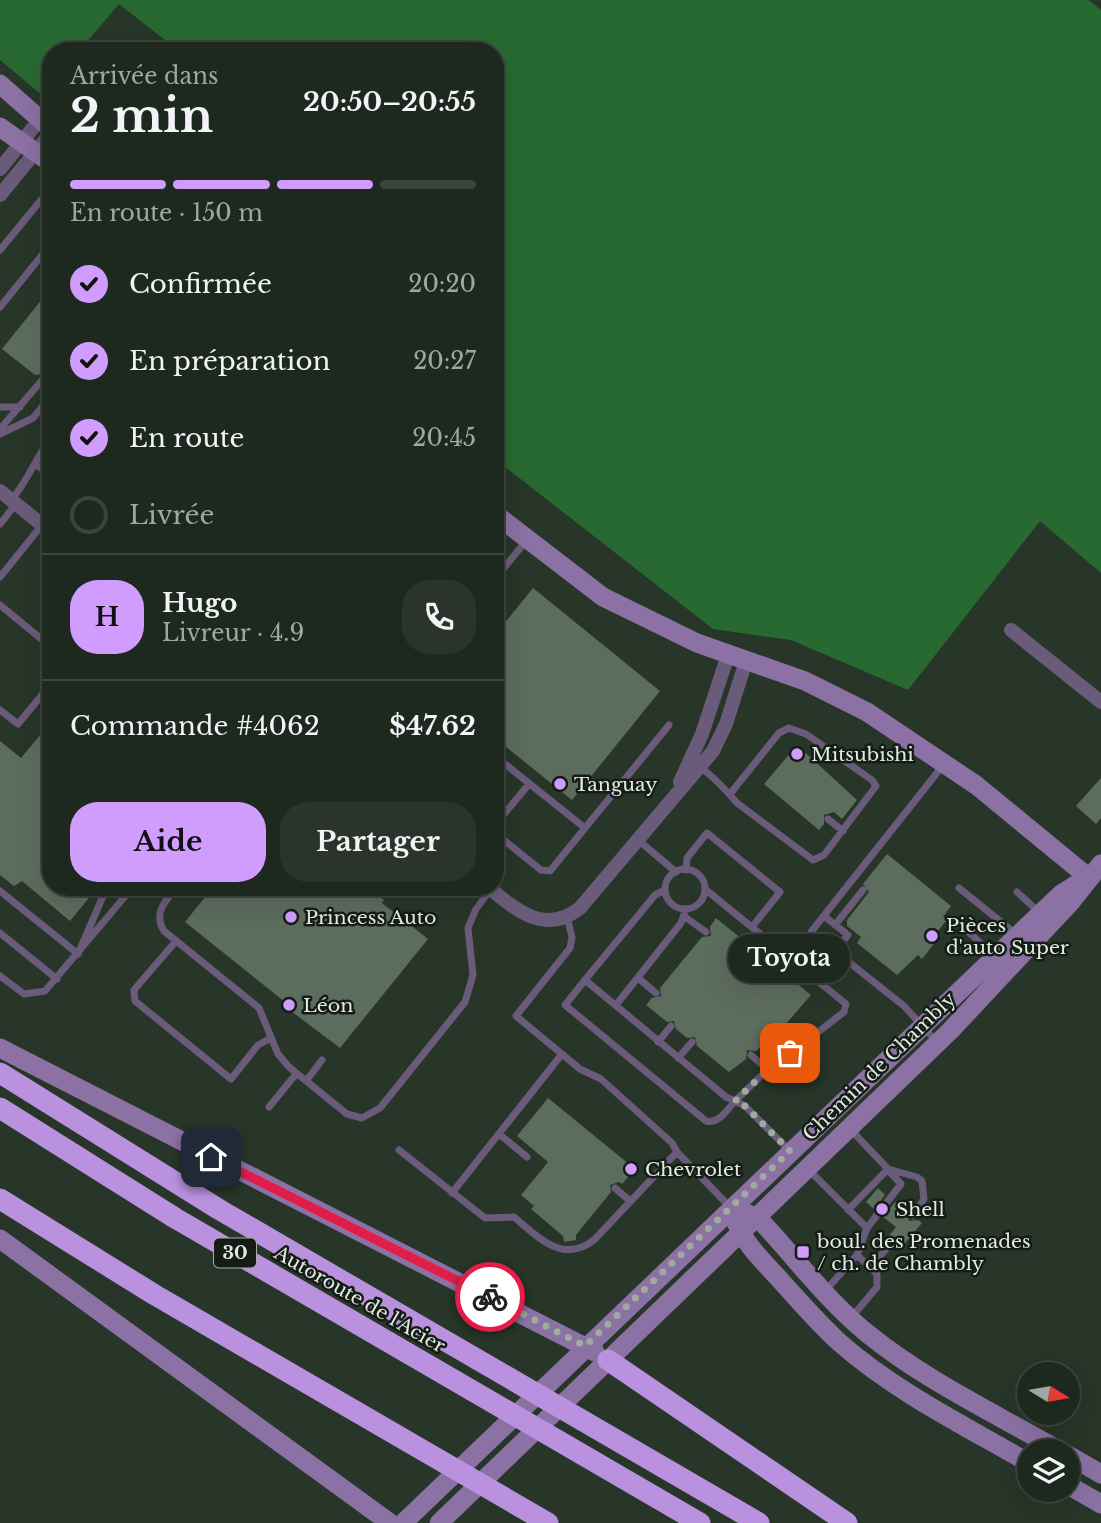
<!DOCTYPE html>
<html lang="fr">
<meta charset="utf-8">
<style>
:root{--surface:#1d281e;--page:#2a342b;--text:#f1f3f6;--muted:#a0a6a4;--line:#3b443c;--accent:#d09dff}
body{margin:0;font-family:"Libre Baskerville",serif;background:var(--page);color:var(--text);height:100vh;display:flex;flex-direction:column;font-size:26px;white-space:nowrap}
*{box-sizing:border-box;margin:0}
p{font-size:23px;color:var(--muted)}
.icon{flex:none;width:38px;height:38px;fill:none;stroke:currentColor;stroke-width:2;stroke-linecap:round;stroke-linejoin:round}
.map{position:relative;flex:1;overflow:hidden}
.drawer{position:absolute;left:42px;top:42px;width:462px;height:854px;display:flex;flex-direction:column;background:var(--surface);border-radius:28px;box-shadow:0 7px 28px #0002,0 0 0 2px var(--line)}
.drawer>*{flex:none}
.needle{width:46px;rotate:101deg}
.fabs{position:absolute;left:1017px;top:1362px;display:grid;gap:14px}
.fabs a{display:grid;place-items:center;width:63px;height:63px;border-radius:50%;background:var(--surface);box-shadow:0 7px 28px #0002,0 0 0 2px var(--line);font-size:35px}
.pin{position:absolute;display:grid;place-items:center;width:60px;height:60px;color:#fff;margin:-30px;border-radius:14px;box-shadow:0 4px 10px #0006}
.courier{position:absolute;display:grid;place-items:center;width:70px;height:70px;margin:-35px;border:5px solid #e11d48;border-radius:50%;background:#fff;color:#222;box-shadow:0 2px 9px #0007}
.bubble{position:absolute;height:49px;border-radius:24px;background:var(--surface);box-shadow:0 7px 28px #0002,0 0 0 2px var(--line);font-size:23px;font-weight:700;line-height:49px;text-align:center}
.summary em{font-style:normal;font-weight:700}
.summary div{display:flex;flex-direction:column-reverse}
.summary{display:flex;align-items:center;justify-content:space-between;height:119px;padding:0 28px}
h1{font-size:46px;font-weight:700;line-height:52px}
.bar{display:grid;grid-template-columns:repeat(4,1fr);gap:10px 7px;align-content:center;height:84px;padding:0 28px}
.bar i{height:9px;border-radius:5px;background:var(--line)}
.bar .selected{background:var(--accent)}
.bar p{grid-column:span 4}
.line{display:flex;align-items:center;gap:18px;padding:0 28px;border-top:2px solid var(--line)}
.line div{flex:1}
.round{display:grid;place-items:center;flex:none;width:74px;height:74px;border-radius:28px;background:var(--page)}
ol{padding:0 28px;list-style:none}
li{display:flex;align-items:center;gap:21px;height:77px}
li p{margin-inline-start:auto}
li .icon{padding:7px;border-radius:50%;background:var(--accent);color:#111;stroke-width:4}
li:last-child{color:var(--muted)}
li i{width:38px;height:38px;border:4px solid var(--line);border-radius:50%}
.primary-button{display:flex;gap:14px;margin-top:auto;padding:14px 28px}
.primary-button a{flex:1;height:80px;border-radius:28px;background:var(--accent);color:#111;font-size:28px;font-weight:700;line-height:80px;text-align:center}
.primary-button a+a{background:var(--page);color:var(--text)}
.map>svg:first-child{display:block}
.green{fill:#286931}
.building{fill:#5c6c5d}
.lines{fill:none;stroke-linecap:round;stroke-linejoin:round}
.lane{stroke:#6b5b7b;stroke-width:7}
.street{stroke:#6b5b7b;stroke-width:14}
.secondary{stroke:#8b71a4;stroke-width:19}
.highway{stroke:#b991df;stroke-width:21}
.done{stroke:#a0aba0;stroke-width:7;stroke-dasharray:0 12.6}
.route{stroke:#e11d48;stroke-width:9}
.poi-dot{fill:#d09dff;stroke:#151c15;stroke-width:2.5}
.labels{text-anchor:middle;stroke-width:5;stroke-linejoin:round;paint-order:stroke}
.shield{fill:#151c15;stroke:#a4aca4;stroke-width:2}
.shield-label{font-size:18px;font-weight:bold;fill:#e1eae1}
.poi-label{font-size:19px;fill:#e1eae1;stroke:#151c15;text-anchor:start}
.street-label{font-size:19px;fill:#e1eae1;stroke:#151c15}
</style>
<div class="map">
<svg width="1101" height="1523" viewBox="0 0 1101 1523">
<rect width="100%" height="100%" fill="#273628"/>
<!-- green -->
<path class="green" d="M0 0H1088L1101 10V573L1040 521 908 690 791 640 713 629 495 459V51H179L119 4 79 51H51V86L43 96 0 60Z"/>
<!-- building -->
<path class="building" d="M51 288V384L47 373 35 375 2 349Z
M533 588 660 691 572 800 495 738V635Z
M51 722V887H98L70 921 22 881 14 886 0 875V741L21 758Z
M797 745 857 800 842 819 834 812 824 815V824L819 830 764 784Z
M1101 778V818L1096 824 1076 806Z
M887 854 951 906 943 917 947 920 937 932 941 935 922 959 918 955 897 975 857 943 861 937 847 926V920L869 892 863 884Z
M213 887H364L384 900 382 903 428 939 340 1048 283 1005 285 1002 185 922Z
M716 918 811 995 779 1032 756 1051 747 1050 746 1059 729 1072 697 1046 695 1037 687 1038 676 1029 674 1021 667 1022 646 1005 652 998 661 996 660 988 702 937 711 936 710 927Z
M548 1098 635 1169 622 1184 619 1182 610 1185 611 1192 576 1235V1240L564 1242 563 1236 531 1209 534 1206 521 1195 548 1162 517 1136Z
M878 1188 885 1195 874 1209 866 1202Z
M895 1202 908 1212 909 1221 918 1220 922 1223 900 1249 895 1237 887 1238 896 1227 883 1217Z"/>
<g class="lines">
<!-- lane -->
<path class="lane" d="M0 250 41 200
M0 307 51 244
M0 407H20
M0 429 44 378
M0 434 33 418 51 396
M35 464 51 475
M11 500C29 480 34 459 51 439
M0 524 16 504
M0 577 42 525
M495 579 526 541
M0 605 51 647
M0 710 18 724 51 684
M495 756 585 828
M700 767C714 777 725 789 737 803L813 860 824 855 876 786 872 780 806 734 789 728 779 733 730 794
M828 819 843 831
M495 825 529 784
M495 833 541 870 550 871 669 725
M637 839 676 872
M665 889a20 20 0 1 1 40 0a20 20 0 1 1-40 0Z
M686 870 687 858 707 833 780 892 752 927
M177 887C165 901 153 913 164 931L259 1008 278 1054 289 1067 347 1114 362 1118 380 1108 465 1002 473 975 468 928 476 909 491 889
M959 888 1016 934
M705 889 846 1004 844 1012 760 1077 735 1101 745 1106 790 1151
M0 891 78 954 107 887
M1017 892 1040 913
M824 916 848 935 835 951
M567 917 572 937 570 948 516 1016 580 1069 601 1079 672 1143 677 1152
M685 917 706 932
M954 919 995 956
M835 925 863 890
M0 933 57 979
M176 941 134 990 135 1001 231 1079 258 1045 271 1038
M0 976 24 994 45 991 133 887
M638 978 656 993
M585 980 565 1005 706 1121C719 1124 727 1110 735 1101L726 1097 585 980 655 895 665 890
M616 1005 681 923 686 909
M936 1041 904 1006 811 932 944 764
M658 1042 671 1026
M751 1055 768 1070
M678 1058 692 1042
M306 1081 322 1060
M269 1107 296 1074
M499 1134 527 1157
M399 1150 485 1218 514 1217C539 1238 564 1265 595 1239L677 1152 730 1207
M888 1169 917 1177 922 1181 924 1199 913 1216
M809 1170 867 1228 857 1255
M615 1188 630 1201
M452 1193 562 1054
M848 1210 888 1169 851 1130
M867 1228 901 1184 888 1170
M870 1268 892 1242
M826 1290 857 1255 877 1274V1287L851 1318"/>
<!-- street -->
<path class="street" d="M0 169 41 118
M0 195 51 133
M0 491 51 532
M1011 630 1101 702
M680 782 702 734 728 655
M488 887C516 910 545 936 580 908L713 751 726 724 746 661"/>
<!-- secondary -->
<path class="secondary" d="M0 84 51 129
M0 127 51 163
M495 514 603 597 697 643 805 681 867 712 976 785 1088 877
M0 1048 595 1352
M746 1213 758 1218C794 1256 827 1301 868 1334 926 1381 996 1414 1060 1451
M736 1222C745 1245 765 1263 781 1281 800 1302 819 1324 840 1343 896 1392 965 1426 1029 1463
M0 1239 390 1523
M1068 1455 1101 1474
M1068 1485 1101 1504
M403 1523 1061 894 1088 877
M439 1523 950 1031 1070 903 1101 864"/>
<!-- highway -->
<path class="highway" d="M0 1073 220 1210 759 1523
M0 1108 175 1218 700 1523
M0 1199 155 1295 548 1523
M608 1360 847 1523"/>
</g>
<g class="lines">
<!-- done -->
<path class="done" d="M490 1297 585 1346 790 1151 745 1106 735 1101 760 1077 790 1053"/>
<!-- route -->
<path class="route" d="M211 1157 490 1297"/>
</g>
<!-- markers -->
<g class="poi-dot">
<circle cx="797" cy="754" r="7"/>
<circle cx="560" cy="784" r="7"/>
<circle cx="291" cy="917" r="7"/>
<circle cx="932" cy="936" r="7"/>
<circle cx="289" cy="1005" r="7"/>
<circle cx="631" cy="1169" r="7"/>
<circle cx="882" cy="1209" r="7"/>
<rect x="796" y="1245" width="14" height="14" rx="3.5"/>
</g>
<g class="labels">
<!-- shield labels -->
<rect class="shield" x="214" y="1238.5" width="42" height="29" rx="5"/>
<g class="shield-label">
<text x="235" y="1259">30</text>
</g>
<!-- poi labels -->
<g class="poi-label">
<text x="811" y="761">Mitsubishi</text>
<text x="574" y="791">Tanguay</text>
<text x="305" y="924">Princess Auto</text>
<text x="946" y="932">Pièces<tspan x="946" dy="22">d'auto Super</tspan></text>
<text x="303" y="1012">Léon</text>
<text x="645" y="1176">Chevrolet</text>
<text x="896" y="1216">Shell</text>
<text x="817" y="1248">boul. des Promenades<tspan x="817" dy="22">/ ch. de Chambly</tspan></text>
</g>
<!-- street labels -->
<g class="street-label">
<text transform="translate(879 1066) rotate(-44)" y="7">Chemin de Chambly</text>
<text transform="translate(360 1299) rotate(30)" y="7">Autoroute de l'Acier</text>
</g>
</g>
</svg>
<div class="fabs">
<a><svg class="needle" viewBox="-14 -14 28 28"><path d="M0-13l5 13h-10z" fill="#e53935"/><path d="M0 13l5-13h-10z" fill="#a0a6a4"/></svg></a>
<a><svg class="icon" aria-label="layers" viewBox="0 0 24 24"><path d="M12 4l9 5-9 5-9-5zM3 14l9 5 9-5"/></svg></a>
</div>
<div class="pin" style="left:790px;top:1053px;background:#ea580c"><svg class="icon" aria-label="bag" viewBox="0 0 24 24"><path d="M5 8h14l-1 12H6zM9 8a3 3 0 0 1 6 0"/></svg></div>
<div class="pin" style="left:211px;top:1157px;background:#1f2937"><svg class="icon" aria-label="home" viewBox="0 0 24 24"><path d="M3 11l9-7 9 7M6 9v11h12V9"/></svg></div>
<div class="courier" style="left:490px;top:1297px"><svg class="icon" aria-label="bike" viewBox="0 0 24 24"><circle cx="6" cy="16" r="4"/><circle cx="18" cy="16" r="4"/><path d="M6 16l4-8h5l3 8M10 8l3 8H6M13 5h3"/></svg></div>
<div class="bubble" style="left:728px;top:934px;width:122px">Toyota</div>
<section class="drawer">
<div class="summary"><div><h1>2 min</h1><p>Arrivée dans</p></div><em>20:50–20:55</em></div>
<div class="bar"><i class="selected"></i><i class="selected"></i><i class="selected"></i><i></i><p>En route · 150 m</p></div>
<ol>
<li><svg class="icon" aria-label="check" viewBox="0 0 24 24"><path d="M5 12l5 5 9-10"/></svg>Confirmée<p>20:20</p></li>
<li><svg class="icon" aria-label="check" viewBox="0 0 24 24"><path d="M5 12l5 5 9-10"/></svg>En préparation<p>20:27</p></li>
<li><svg class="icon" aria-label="check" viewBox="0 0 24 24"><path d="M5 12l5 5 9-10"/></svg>En route<p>20:45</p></li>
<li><i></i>Livrée</li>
</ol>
<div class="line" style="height:126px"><b class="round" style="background:var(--accent);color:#111">H</b><div><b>Hugo</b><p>Livreur · 4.9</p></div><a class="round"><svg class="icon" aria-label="phone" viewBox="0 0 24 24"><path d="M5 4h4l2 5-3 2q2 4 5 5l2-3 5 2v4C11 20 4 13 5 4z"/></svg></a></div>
<div class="line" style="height:91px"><div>Commande #4062</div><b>$47.62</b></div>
<div class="primary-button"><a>Aide</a><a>Partager</a></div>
</section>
</div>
